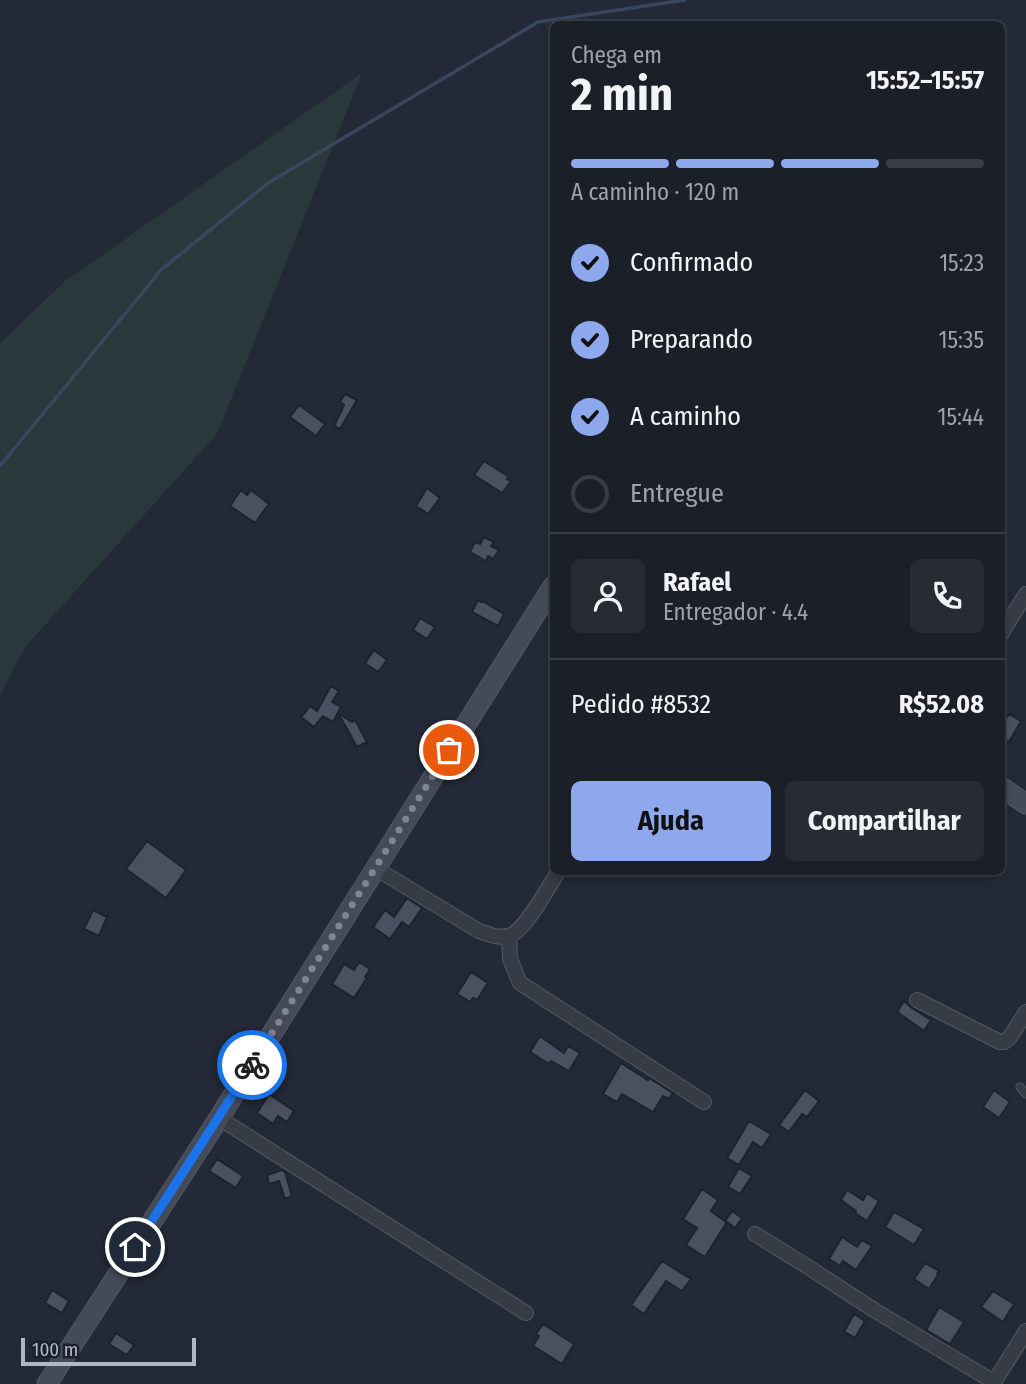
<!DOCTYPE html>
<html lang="pt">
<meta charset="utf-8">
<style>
:root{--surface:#1a1f28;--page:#272c34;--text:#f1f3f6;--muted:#9fa2a8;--line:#383d45;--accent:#8da8ec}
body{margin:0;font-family:"Fira Sans Condensed",sans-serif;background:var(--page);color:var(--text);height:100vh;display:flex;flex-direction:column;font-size:26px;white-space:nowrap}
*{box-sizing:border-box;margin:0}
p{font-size:23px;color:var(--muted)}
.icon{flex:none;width:38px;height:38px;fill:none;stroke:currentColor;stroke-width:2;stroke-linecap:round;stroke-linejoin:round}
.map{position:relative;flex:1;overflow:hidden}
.drawer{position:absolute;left:550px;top:21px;width:455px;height:854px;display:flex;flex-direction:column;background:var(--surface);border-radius:10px;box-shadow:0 4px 10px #0003,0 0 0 2px var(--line)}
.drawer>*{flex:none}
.scale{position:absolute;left:21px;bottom:18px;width:175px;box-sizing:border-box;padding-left:7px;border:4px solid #b1b6c3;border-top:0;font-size:19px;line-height:24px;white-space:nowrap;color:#b1b6c3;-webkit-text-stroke:5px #1c202b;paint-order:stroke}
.pin{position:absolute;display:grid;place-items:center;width:60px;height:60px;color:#fff;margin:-30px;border:4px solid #fff;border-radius:50%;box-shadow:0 2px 7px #0007}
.courier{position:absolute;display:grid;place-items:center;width:70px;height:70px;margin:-35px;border:5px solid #1a73e8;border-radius:50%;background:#fff;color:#222;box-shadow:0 2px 9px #0007}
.overview em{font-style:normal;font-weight:700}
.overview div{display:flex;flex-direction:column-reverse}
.overview{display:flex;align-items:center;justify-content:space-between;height:119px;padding:0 21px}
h1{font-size:46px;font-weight:700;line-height:52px}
.bar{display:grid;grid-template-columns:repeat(4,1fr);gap:10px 7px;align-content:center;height:84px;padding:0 21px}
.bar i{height:9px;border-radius:5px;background:var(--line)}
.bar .current{background:var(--accent)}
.bar p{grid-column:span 4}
.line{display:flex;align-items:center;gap:18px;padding:0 21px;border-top:2px solid var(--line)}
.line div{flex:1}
.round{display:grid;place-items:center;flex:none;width:74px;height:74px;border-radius:10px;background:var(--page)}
ol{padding:0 21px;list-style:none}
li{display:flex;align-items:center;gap:21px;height:77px}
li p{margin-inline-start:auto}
li .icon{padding:7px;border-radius:50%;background:var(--accent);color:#111;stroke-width:4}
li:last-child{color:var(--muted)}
li i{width:38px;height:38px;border:4px solid var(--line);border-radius:50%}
.cta{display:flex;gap:14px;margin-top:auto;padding:14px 21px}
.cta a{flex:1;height:80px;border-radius:10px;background:var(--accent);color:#111;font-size:28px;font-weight:700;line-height:80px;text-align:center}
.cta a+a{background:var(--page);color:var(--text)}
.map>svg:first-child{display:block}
.green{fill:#29393b}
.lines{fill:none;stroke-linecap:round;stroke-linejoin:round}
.stream{stroke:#3a465d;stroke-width:3.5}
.building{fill:#49505f;stroke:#1d222d;stroke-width:2}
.lane-casing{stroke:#545964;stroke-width:9}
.street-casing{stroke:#545964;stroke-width:16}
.secondary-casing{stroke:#545964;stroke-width:21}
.lane{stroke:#363b46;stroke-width:7}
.street{stroke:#363b46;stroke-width:14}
.secondary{stroke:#454a59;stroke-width:19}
.done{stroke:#7f8592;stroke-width:7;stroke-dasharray:0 12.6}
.route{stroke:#1a73e8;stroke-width:9}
</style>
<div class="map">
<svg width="1026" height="1384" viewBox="0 0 1026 1384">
<rect width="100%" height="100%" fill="#232936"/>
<!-- green -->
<path class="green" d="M362 73 217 434 25 647 0 696V343L64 282Z"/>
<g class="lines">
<!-- stream -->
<path class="stream" d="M0 466 161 270 268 183 538 22 685 0"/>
</g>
<!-- building -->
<path class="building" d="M345 394 357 400 340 429 334 426 344 405 340 402Z
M299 405 325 424 316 436 290 417Z
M484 461 509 477 507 479 511 481 502 493 474 475Z
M427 488 440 498 428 514 416 506Z
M241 490 247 495 251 490 269 504 255 523 230 506Z
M484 537 494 542 491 546 499 550 493 559 488 556 486 561 470 552 475 542 480 544Z
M478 600 481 602 482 601 504 614 498 626 472 612Z
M420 618 435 627 427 639 413 630Z
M374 650 387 660 378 672 365 663Z
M331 686 339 691 332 702 341 707 333 722 323 716 314 727 301 717 310 706 317 711Z
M338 713 352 722 355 720 367 742 357 747Z
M1009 714 1021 721 1009 742 1001 737V726Z
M147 841 186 870 166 898 126 869Z
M407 898 422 908 409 927 402 922 390 939 373 927 385 910 394 917Z
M93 910 107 917 99 936 84 929Z
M359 962 370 969 365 977 367 978 354 998 332 984 344 964 354 970Z
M471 972 488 983 477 1000 473 998 470 1002 457 994Z
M904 1001 912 1008 931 1020 924 1031 897 1012Z
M540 1036 564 1053 568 1046 580 1053 569 1071 551 1061 549 1064 530 1052Z
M621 1063 648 1080 649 1078 673 1093 669 1099 663 1096 653 1112 622 1094 617 1102 603 1094Z
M805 1090 819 1101 807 1117 802 1114 789 1132 779 1125Z
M994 1090 1010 1102 999 1118 983 1107Z
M269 1094 294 1111 287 1122 278 1116 273 1124 257 1113Z
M749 1121 771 1134 762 1148 753 1142 739 1165 727 1158Z
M217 1159 243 1176 236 1188 209 1171Z
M739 1168 752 1176 740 1194 728 1187Z
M282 1170 285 1172 292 1196 285 1199 279 1181 269 1184 267 1175Z
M702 1189 718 1200 711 1211 725 1221 732 1211 742 1218 735 1228 727 1222 705 1257 686 1245 697 1228 683 1219Z
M847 1190 863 1200 867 1193 879 1201 867 1221 855 1213 856 1211 841 1200Z
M894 1212 924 1229 914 1245 885 1227Z
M842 1237 857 1247 862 1240 872 1246 856 1270 843 1261 840 1266 829 1259Z
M662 1261 691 1279 682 1291 666 1281 644 1314 631 1305Z
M925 1263 939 1271 937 1274 938 1275 929 1289 914 1279Z
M52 1290 69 1301 62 1313 45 1303Z
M993 1291 1014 1304 1003 1322 981 1307Z
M939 1307 964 1322 950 1344 926 1330Z
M854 1314 865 1321 855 1338 844 1332Z
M543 1324 574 1344 562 1364 533 1346 539 1336 536 1334Z
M116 1333 134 1345 127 1355 109 1344Z"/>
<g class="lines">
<!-- lane casing -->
<g class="lane-casing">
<path id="lane" d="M1020 1087 1026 1094"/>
</g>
<!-- street casing -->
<g class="street-casing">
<path id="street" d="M1001 634 1026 594
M375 868 479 931C490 935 500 939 511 935 526 929 549 886 558 872
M509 936 510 959 520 983 704 1102
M917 1000 1000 1042H1004L1010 1037 1026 1012
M219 1118 526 1313
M755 1234 808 1267 874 1310 994 1382
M993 1384 1026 1331"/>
</g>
<!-- secondary casing -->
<g class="secondary-casing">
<path id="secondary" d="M1001 787 1026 804
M47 1384 219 1118 553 586"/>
</g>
<!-- lane -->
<use href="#lane" class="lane"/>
<!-- street -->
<use href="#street" class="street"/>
<!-- secondary -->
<use href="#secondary" class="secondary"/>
</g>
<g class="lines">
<!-- done -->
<path class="done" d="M252 1065 449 750"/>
<!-- route -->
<path class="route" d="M135 1247 252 1065"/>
</g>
</svg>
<div class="scale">100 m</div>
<div class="pin" style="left:449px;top:750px;background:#ea580c"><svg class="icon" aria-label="bag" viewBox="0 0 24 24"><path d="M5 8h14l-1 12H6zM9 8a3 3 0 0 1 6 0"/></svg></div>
<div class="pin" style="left:135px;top:1247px;background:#1f2937"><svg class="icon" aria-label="home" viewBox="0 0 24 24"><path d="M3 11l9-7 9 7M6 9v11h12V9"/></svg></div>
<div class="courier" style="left:252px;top:1065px"><svg class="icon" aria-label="bike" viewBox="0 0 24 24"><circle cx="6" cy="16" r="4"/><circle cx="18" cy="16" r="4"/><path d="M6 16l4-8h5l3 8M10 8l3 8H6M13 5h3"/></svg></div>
<section class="drawer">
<div class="overview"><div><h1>2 min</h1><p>Chega em</p></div><em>15:52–15:57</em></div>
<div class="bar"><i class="current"></i><i class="current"></i><i class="current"></i><i></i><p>A caminho · 120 m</p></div>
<ol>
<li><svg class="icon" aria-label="check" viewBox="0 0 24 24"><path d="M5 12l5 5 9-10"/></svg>Confirmado<p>15:23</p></li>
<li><svg class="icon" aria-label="check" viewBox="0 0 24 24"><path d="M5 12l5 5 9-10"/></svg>Preparando<p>15:35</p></li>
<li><svg class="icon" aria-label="check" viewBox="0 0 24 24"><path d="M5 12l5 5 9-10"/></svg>A caminho<p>15:44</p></li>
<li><i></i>Entregue</li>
</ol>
<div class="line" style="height:126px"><a class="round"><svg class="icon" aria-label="person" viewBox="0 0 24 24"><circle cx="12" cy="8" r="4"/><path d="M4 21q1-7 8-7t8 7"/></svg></a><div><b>Rafael</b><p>Entregador · 4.4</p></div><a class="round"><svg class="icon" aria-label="phone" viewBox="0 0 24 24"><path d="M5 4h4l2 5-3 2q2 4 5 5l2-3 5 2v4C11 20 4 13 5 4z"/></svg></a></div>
<div class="line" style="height:91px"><div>Pedido #8532</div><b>R$52.08</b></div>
<div class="cta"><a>Ajuda</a><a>Compartilhar</a></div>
</section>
</div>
